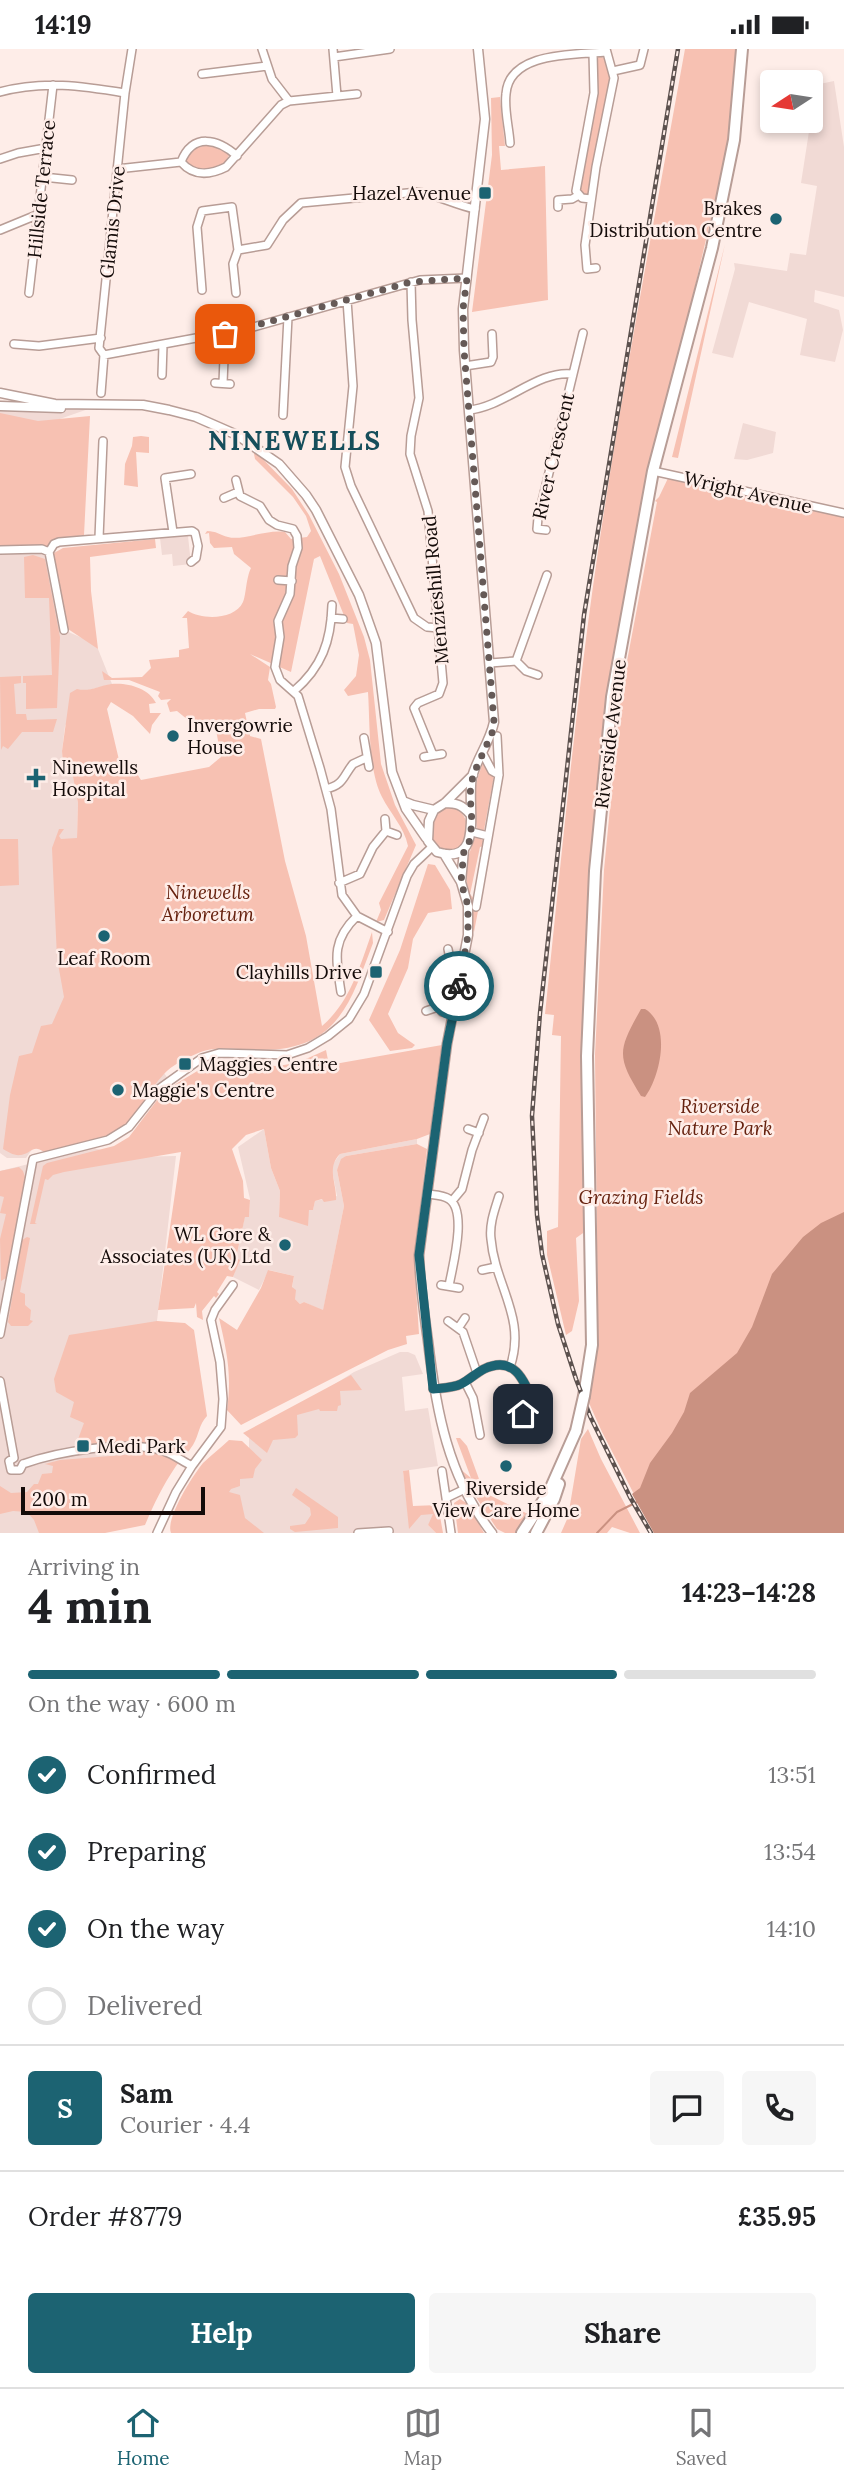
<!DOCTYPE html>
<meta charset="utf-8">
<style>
:root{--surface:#fff;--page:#f6f6f6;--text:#202124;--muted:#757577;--line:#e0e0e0;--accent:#1c6372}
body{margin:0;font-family:Lora,serif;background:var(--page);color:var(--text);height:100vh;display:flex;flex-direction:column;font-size:26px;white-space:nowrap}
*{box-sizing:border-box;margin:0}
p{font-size:23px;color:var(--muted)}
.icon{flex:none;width:38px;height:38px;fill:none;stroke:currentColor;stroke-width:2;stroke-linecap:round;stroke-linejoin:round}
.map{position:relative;height:1484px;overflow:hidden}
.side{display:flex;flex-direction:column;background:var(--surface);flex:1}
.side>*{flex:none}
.needle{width:46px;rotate:258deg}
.controls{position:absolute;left:760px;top:21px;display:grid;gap:14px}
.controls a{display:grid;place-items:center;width:63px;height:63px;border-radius:7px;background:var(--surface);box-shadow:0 4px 10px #0003;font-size:35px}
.scale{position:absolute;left:21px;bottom:18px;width:184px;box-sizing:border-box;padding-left:7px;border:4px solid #140b09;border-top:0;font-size:19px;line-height:24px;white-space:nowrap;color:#140b09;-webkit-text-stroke:5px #feede8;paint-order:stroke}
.pin{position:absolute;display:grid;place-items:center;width:60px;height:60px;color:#fff;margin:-30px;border-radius:14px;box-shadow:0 4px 10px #0006}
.courier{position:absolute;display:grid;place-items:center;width:70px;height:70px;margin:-35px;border:5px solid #1c6372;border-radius:50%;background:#fff;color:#222;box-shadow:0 2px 9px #0007}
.head em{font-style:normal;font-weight:700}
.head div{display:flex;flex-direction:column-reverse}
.head{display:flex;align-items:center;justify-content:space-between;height:119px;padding:0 28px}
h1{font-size:46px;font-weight:700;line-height:52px}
.bar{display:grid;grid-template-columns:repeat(4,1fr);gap:10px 7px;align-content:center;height:84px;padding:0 28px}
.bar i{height:9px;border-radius:5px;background:var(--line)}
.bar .active{background:var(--accent)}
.bar p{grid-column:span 4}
.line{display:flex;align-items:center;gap:18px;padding:0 28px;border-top:2px solid var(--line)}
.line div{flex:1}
.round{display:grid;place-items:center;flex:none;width:74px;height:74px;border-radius:7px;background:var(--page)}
ol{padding:0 28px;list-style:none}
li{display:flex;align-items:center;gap:21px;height:77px}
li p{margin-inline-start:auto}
li .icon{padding:7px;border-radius:50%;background:var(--accent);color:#fff;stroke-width:4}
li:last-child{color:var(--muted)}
li i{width:38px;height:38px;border:4px solid var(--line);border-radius:50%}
.button{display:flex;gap:14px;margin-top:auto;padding:14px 28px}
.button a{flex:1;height:80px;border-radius:7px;background:var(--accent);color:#fff;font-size:28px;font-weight:700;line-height:80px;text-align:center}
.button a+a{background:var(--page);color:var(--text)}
.status{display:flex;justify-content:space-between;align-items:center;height:49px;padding:0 35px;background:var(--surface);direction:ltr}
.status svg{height:19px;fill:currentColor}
.menu{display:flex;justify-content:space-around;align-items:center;height:98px;border-top:2px solid var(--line);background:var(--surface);font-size:19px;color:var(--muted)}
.menu a{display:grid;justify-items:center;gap:4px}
.menu .active{color:var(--accent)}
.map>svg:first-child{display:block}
.built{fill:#f1dad5}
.green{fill:#f7c1b2}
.water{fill:#ca9181}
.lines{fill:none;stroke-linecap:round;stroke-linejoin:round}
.stream{stroke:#ca9181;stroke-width:2}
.minor-casing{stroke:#b89d96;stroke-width:10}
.tertiary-casing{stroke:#b89d96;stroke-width:11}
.primary-casing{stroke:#b89d96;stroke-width:14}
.minor{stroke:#fff;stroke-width:7}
.tertiary{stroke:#fff;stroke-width:8}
.primary{stroke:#fff;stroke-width:10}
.rail-casing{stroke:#5c514e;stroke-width:4.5}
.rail{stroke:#feede8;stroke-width:2;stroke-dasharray:5;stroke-linecap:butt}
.primary-bridge-casing{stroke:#b89d96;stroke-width:14;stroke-linecap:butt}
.primary-bridge{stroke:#fff;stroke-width:10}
.done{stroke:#665a57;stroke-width:7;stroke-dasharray:0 12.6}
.route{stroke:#1c6372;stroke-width:9}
.poi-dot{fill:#1c6372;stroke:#feede8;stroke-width:2.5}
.labels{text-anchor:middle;stroke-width:5;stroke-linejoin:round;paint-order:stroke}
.street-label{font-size:19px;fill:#140b09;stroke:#feede8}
.poi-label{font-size:19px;fill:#140b09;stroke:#feede8;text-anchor:start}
.park-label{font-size:19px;font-style:italic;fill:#66210e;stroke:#feede8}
.district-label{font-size:26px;font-weight:bold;letter-spacing:2px;fill:#164e5b;stroke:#feede8}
</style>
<div class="status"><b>14:19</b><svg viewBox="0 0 49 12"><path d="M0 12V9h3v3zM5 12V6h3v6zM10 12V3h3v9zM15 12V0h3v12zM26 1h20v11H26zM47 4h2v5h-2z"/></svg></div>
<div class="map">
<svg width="844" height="1484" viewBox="0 0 844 1484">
<rect width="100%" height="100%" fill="#feede8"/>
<!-- built -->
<path class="built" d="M834 32 844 98V248L815 241 814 253 839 261 843 281 835 313 800 306 807 270 749 253 733 309 712 304 735 220 734 214 787 222 790 204 806 206 817 137 801 134 810 76 800 74V72H810V37Z
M0 357 54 360 94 358 54 372 73 488 84 490 59 493 49 503 64 581 89 592 98 600 112 635 85 642 65 677 62 702 63 715 70 711 78 754 77 789 164 1024 169 1031 129 1078 102 1088 44 1103 38 1099H33L26 1109H7L0 1104Z
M743 374 776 383 773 404 747 411 734 410Z
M188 487 191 515 173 517 172 505 162 506 160 489Z
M264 1080 271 1119 280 1142 279 1168 301 1173H306L309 1161H313L315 1152 337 1147 332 1121 333 1115 340 1105 417 1090V1095L346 1107 337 1121 344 1157 323 1262 304 1253 300 1255 295 1250 292 1239 294 1227 269 1221 259 1241 233 1228 239 1211 236 1210 245 1167H249L250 1150 238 1098Z
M94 1099 126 1108 176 1107 157 1272 136 1405 105 1484H0V1122Z
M400 1303H408L415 1306 423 1325 402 1328 405 1362 428 1359 438 1417 403 1422 408 1465 439 1462 428 1476 436 1484H176L249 1399V1389L354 1323Z"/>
<!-- green -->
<path class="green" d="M685 0H738L730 88 671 340 600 713 586 1182 576 1189 579 1252 572 1282 566 1286 547 1206V1182L558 1178 561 987 552 986 554 966 545 965C557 851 568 736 582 622 607 414 648 207 685 0Z
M599 7 606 10 611 28 589 144 586 146H581L579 142 596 10Z
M500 48 505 97H499L501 121 545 117 548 251 472 263 492 106 491 49Z
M209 96 218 97 229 106C223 123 202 125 188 116L186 112C189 101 198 97 209 96Z
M725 195 678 409 672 408Z
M0 364 38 372 90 367 84 486 56 492 49 499 0 500Z
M141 387 149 388V404L136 403 138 438 124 436 125 415 132 397 133 388Z
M253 400 292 440 309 466 339 525 364 588 370 611 381 715 395 756 416 796 384 871 376 873 381 861 379 854 408 797C404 778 390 764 382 748 368 721 370 673 368 643L348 647 344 641 356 627 359 606 353 575 347 574 320 507 314 510 291 623 250 605 270 618 268 631 271 635 276 658 275 660H259L245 664 250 687 261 690 285 812 306 887 322 977C350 953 360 917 372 883L373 894C350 955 337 1002 259 1001 239 1001 215 996 196 1005 186 1009 171 1017 164 1025 149 1040 142 1062 125 1076 104 1094 70 1096 44 1103 33 1095 32 1104 21 1106 14 1107 8 1103 3 1100L10 1046 19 1007 32 1004 41 977 52 975 64 948 57 909 52 799 59 780H64L59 787 61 790 77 789 78 754 70 712 63 716 62 702 70 644 77 640C89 643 99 637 111 635 127 633 149 639 156 654L149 655 150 664H161L152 676 150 685 133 667 111 653 107 660 119 711 134 720 141 731 209 718 221 708 214 670 193 675 177 662 170 663 167 654 171 650 161 651 158 647 160 643 129 631H104L102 622 112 629 142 628 151 619 149 611 179 608V601L189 599 187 569H182L188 562C202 571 235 571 243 553 246 547 246 529 251 519L234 505 232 498 214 499 210 494 209 484 205 485 207 482C216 482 220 486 228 488 242 492 267 480 285 483L291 490 307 488 311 482 306 467 293 448 255 410Z
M670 425 844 464V1484H654L602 1383 589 1354V1347L598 1293 595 1006 604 821 621 644 657 453 655 452 659 448Z
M155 490 156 499 90 508 91 542 98 600 68 580 52 505 63 499Z
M33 506 45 510 60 588 57 659 26 660V634H23V627L52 626 49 549H25L24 508Z
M21 627V634L14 635 16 665H26L27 671 57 670 53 683H22L8 700 3 697 1 701 0 628Z
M483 714 494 727 484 781 481 782 477 780C473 753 473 739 483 714Z
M452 758C467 762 474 785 460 797 450 806 432 799 431 785 430 771 438 760 452 758Z
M478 788 485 793 484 797 480 798 470 845 474 850 475 861 478 862 474 883C471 876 473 865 471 856 465 826 463 819 475 789Z
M0 790H18L19 836 0 837Z
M428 815 435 816 450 841 452 860 428 864 413 890 408 919 388 965 398 984 415 996 412 999 390 1002 369 971 400 901Z
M442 996 430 1085 417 1090 340 1105C326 1119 337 1134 336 1151L324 1153 322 1150 315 1152 313 1161H309L308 1177 279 1168 280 1142 271 1119 264 1080 246 1086 232 1100 243 1132 244 1149 250 1151 249 1168H245L236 1209 240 1211 233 1228 227 1227 217 1243 219 1245 216 1249 214 1247 202 1262 203 1271 197 1268 196 1254 194 1259 158 1261 181 1103 64 1123 53 1126 48 1131 45 1130 35 1174 37 1175H30L43 1117 47 1114 114 1097 129 1088 164 1042 204 1018 225 1015 277 1017 297 1014 326 1001 329 1016Z
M417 1095 427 1100 414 1208 419 1285 406 1287 407 1295 388 1301 241 1376 227 1361C232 1326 227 1303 219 1269L237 1281 261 1239 268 1221 294 1227 292 1238 296 1241 295 1250 300 1255 304 1253 323 1261 344 1157 337 1121 341 1110 346 1107Z
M19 1118 23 1122 25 1128 6 1229 1 1232 0 1190 6 1165 0 1164 4 1148 0 1147V1122Z
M27 1188 30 1189 20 1243 25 1245V1256L31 1261 30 1271 33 1272 28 1277H11L8 1273 22 1191Z
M157 1272 185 1274 194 1281 207 1367C199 1375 199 1386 193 1396 188 1404 181 1410 176 1417 163 1436 154 1455 145 1476L105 1484H39L34 1471 27 1463 13 1462 0 1465V1437L11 1444 27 1443 34 1435H38L42 1425 52 1424 53 1417 45 1415 60 1411 136 1405 137 1393 78 1397 77 1393 84 1374 70 1368 74 1353 56 1343 54 1330 69 1286Z
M351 1326 362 1341 340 1342 341 1356 338 1357 337 1362H320L319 1360 297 1366 298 1386 295 1389 273 1391 267 1404 243 1384Z
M588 1380 601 1410 640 1484H630L612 1478 607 1484H561L568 1468 581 1390Z
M456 1389H460L467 1397 479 1430 472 1431 477 1437V1440L530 1466 518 1484H505L497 1480 468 1436 459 1419 471 1429Z
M229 1391 242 1392 262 1411 255 1420 253 1429 240 1430V1437L231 1440 229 1443 240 1446 245 1469 264 1484H171C165 1470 193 1426 203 1414 211 1406 221 1399 229 1391Z
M409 1421 413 1457 438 1456 443 1484H436L428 1476 433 1465 421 1466 409 1480 403 1422Z
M296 1439 338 1468V1479L295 1483 290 1480V1477L305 1475 311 1466 310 1459 292 1446Z
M460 1450 468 1455 484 1484H458L454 1454Z"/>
<!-- water -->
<path class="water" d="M641 960H645C672 976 660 1028 645 1048L641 1047C616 1007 618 1001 641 960Z
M844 1163V1484H654L632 1445 640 1439 650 1414 672 1384 684 1363 690 1344 737 1304 752 1278 772 1225 803 1188 821 1174Z"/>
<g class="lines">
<!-- stream -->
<path class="stream" d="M597 1484 617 1463 637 1453"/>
<!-- minor casing -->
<g class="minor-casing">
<path id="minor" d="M262 0 272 30 289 52
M333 0 337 47
M334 8 390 0
M613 22 640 16 644 0
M202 25 267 17
M0 43C42 31 83 37 125 44
M510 94C509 78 504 61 506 45 509 2 576 6 606 3
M0 110 18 104 46 99
M181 113C193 83 218 90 237 107
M117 120 181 113C194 128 210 126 226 118L281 56 289 52 357 45
M43 128 72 131
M591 150 582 149 576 142 594 44 593 4
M558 158V151L572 150 579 146
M0 181 39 165
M596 219 587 220 585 196 596 118 614 29 606 0
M411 233 412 271 419 349 411 387 410 405 428 462 443 634 439 645 418 654 414 659 433 706
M202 241 197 178 202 162 232 158 238 201 267 196 283 171 301 154 418 143C438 146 455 156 475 160
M29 244 53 36
M236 244 233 215 238 201
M347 251 353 337 345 418 351 437 414 569 427 578 439 579
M14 295 39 297 101 289
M104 306 250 279 420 231 467 229
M465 317 491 313 493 308 492 285
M162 326 163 296
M215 334 230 335
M223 334 225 285
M101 344 104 306 99 299 125 44 132 0
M469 361C504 358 538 321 572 325
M283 366 288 268
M653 422 844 464
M236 431 240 447 260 457 269 471 277 476 293 480 297 487 298 499 292 517 290 545 278 572 280 588 275 618 280 631 298 647 320 719 331 760 342 846 357 867 388 883
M224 449 238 443
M546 481 537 480 538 469 583 284
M173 483 165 429 191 425
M99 489 103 392
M0 501 42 500 49 503 64 581
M49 503 54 495 59 493 192 482 195 484 198 497 196 509 191 513
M278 531 292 532
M331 569 343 570
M490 614 516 612
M538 626 526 622 516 612 547 526
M294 642C322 618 331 592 332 556
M364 689 369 718
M483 705 492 722 499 726
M424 708 442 705
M326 740C344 736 343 727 353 715L366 709
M385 770 386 782 397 786
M472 783 488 787
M339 834 360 825 373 798 386 782
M476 858 499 726 497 687
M448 900C456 932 442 933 438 958L442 963 454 965
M341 943C336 910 331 892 357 867
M426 962 438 958
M468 1080 479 1084
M427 1145C434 1146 443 1146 449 1150 468 1162 452 1219 449 1237
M499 1147C495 1160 489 1175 491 1190 495 1237 527 1269 510 1318
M452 1152 462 1140 472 1101 484 1069
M482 1221 496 1218
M441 1236 459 1239
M448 1272 463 1283 477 1324
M459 1278 465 1269
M0 1285 33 1110 108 1091 129 1078 160 1039 202 1009 219 1004 287 1006 308 999 328 987 349 970 364 945 407 827 414 815 432 798
M0 1332 14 1409 9 1412 11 1421H20L23 1415
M465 1333 473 1349 480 1386
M433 1340C442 1339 453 1339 461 1335 469 1331 476 1324 484 1320 516 1305 525 1334 534 1356
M524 1365 534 1356 543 1354
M23 1415C56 1403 129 1390 163 1402 173 1405 182 1412 192 1417
M442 1422 446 1449
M157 1484 176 1443 192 1417 221 1378 223 1350 220 1313 211 1271 215 1261 233 1236
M358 1484 389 1482
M451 1484 446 1449 465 1440"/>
</g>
<!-- tertiary casing -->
<g class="tertiary-casing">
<path id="tertiary" d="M0 344 55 355 143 356 169 361 196 368 237 386 279 415 306 446 316 461 359 546 376 594 392 723 406 760 426 789
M0 357 61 359
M473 726 445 754 434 761 429 772 428 792 437 803C486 818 466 755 472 728 477 709 490 693 494 673L464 301 463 260 485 70 478 0
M403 752 413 756 434 761
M445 754C457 754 462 756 470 765
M444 805 461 833 468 857V886L447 995 419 1206C420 1235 424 1264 428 1292 436 1361 448 1428 492 1484
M461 833 464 801"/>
</g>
<!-- primary casing -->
<g class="primary-casing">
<path id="primary" d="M584 1347 592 1296 587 1007 595 822 612 648 653 422 712 199 734 91 742 0
M522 1484 549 1443 576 1382
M536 1484 554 1450 559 1435"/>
</g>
<!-- minor -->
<use href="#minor" class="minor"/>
<!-- tertiary -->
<use href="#tertiary" class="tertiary"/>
<!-- primary -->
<use href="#primary" class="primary"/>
<!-- rail casing -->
<g class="rail-casing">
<path id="rail" d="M651 1484 630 1448 590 1367 576 1330 558 1275 542 1205 537 1166 532 1067 540 964 584 566 678 0"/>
</g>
<!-- rail -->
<use href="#rail" class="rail"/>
<!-- primary-bridge casing -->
<g class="primary-bridge-casing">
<path id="primary-bridge" d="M576 1382 584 1347"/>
</g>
<!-- primary-bridge -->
<use href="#primary-bridge" class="primary-bridge"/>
</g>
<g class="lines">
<!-- done -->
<path class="done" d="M225 285 411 233 467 229 463 260 464 301 494 673 492 684 473 726 470 745 472 774 469 794 464 801 461 833 468 857V886L459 937"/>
<!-- route -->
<path class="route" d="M459 937 447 995 419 1206 433 1340C442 1339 453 1339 461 1335 469 1331 476 1324 484 1320 516 1305 525 1334 534 1356L523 1365"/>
</g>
<!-- markers -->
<g class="poi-dot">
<rect x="478" y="137" width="14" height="14" rx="3.5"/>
<circle cx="776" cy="170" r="7"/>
<circle cx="173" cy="687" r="7"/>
<path d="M32.5 718.5h7v7h7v7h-7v7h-7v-7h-7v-7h7z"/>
<circle cx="104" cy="887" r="7"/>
<rect x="369" y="916" width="14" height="14" rx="3.5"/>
<rect x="178" y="1008" width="14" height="14" rx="3.5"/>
<circle cx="118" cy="1041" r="7"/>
<circle cx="285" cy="1196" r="7"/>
<rect x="76" y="1390" width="14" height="14" rx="3.5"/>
<circle cx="506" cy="1417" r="7"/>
</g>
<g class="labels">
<!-- street labels -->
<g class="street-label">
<text transform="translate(41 140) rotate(-84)" y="7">Hillside Terrace</text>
<text transform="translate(112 173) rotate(-84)" y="7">Glamis Drive</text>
<text transform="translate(553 407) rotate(-77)" y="7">River Crescent</text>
<text transform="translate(748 443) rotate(13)" y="7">Wright Avenue</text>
<text transform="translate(435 541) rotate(-95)" y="7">Menzieshill Road</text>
<text transform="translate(610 685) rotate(-83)" y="7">Riverside Avenue</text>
</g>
<!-- poi labels -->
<g class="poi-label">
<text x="471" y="151" text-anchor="end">Hazel Avenue</text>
<text x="762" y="166" text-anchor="end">Brakes<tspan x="762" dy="22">Distribution Centre</tspan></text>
<text x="187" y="683">Invergowrie<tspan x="187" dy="22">House</tspan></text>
<text x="52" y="725">Ninewells<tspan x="52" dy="22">Hospital</tspan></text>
<text x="104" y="916" text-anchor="middle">Leaf Room</text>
<text x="362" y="930" text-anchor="end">Clayhills Drive</text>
<text x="199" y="1022">Maggies Centre</text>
<text x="132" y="1048">Maggie's Centre</text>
<text x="271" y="1192" text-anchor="end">WL Gore &amp;<tspan x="271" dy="22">Associates (UK) Ltd</tspan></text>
<text x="97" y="1404">Medi Park</text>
<text x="506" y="1446" text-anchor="middle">Riverside<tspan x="506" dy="22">View Care Home</tspan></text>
</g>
<!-- park labels -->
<g class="park-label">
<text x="208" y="850">Ninewells<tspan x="208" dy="22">Arboretum</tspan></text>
<text x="720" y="1064">Riverside<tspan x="720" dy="22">Nature Park</tspan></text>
<text x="641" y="1155">Grazing Fields</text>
</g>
<!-- district labels -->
<g class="district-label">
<text x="295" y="401">NINEWELLS</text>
</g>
</g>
</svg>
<div class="controls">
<a><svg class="needle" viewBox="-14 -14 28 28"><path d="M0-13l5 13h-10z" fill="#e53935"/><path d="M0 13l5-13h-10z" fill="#757577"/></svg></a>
</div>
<div class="scale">200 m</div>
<div class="pin" style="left:225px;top:285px;background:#ea580c"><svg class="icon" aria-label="bag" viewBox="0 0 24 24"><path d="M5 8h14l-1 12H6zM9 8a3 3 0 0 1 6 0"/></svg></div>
<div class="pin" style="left:523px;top:1365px;background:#1f2937"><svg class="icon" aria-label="home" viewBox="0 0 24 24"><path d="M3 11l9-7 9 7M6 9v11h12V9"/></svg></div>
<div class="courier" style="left:459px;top:937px"><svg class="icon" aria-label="bike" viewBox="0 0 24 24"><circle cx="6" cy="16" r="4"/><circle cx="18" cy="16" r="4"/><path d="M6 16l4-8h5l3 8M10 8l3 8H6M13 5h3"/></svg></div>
</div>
<section class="side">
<div class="head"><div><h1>4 min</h1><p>Arriving in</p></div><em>14:23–14:28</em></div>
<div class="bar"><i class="active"></i><i class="active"></i><i class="active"></i><i></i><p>On the way · 600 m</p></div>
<ol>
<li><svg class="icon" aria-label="check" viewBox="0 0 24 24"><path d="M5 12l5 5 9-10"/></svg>Confirmed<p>13:51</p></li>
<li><svg class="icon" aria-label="check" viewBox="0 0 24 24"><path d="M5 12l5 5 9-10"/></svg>Preparing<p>13:54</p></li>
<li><svg class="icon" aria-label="check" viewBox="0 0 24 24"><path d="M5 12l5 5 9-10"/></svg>On the way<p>14:10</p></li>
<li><i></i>Delivered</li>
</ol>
<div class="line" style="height:126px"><b class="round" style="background:var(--accent);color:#fff">S</b><div><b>Sam</b><p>Courier · 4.4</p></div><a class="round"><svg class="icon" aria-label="chat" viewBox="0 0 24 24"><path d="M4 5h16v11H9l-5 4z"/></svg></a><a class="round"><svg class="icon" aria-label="phone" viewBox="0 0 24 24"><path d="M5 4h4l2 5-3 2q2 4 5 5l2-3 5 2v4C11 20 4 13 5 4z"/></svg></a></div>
<div class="line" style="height:91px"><div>Order #8779</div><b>£35.95</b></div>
<div class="button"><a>Help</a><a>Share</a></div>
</section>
<nav class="menu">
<a class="active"><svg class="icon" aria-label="home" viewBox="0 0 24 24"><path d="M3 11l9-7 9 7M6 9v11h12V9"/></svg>Home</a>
<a><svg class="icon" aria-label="map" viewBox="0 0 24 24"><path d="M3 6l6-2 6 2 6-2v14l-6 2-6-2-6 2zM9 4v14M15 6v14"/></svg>Map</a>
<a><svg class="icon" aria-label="saved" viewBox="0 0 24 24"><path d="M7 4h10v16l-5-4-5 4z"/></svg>Saved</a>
</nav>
